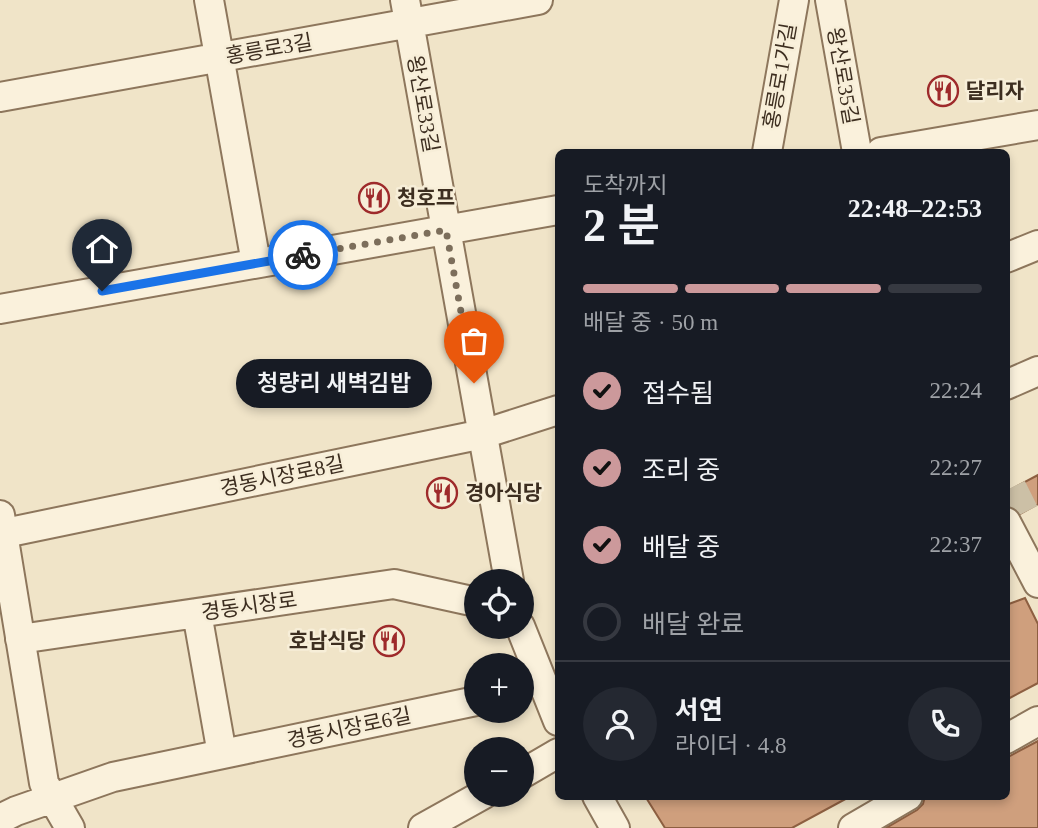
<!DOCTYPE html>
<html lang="ko">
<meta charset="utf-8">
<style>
:root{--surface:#171b24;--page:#242831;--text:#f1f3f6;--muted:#9ea1a6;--line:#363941;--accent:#cc999b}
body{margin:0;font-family:"Times New Roman","Noto Sans KR",serif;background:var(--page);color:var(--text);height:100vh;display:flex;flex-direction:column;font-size:26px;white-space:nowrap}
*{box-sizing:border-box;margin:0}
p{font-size:23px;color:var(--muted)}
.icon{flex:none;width:38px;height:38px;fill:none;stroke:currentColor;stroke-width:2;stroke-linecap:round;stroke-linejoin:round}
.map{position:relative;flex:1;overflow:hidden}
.panel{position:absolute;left:555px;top:149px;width:455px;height:651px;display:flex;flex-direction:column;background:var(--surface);border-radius:10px;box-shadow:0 4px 10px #0003}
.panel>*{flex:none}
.tools{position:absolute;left:464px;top:569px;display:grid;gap:14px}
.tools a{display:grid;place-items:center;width:70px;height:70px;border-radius:50%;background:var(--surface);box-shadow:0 4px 10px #0003;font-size:35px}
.pin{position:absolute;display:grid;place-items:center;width:60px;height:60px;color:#fff;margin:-72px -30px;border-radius:50% 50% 50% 0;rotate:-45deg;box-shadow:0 0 7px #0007}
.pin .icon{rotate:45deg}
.courier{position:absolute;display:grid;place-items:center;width:70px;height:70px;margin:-35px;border:5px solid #1a73e8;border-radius:50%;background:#fff;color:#222;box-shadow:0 2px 9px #0007}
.bubble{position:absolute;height:49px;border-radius:24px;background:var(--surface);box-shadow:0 4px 10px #0003;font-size:23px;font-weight:600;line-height:49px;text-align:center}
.headline em{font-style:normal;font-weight:600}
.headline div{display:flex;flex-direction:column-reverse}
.headline{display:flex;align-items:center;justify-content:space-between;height:119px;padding:0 28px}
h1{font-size:46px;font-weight:600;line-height:52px}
.bar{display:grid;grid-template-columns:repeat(4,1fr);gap:10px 7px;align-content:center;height:84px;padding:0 28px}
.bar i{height:9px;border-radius:5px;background:var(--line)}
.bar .selected{background:var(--accent)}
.bar p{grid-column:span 4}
.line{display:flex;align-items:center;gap:18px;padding:0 28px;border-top:2px solid var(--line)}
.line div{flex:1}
.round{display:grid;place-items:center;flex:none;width:74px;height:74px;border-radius:37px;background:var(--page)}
ol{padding:0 28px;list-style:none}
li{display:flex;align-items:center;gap:21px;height:77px}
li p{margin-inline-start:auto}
li .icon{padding:7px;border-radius:50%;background:var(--accent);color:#111;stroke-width:4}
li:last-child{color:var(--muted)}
li i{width:38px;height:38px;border:4px solid var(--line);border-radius:50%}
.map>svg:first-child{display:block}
.building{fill:#cf9f7d;stroke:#8d5f41;stroke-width:2}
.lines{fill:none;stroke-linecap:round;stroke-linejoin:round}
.minor-tunnel{stroke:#ccc0a6;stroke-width:28;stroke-dasharray:28 14;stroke-linecap:butt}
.minor-casing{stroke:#8d765c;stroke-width:32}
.minor{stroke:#faf1dc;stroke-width:28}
.done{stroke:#7c6e5b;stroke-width:7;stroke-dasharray:0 12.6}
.route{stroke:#1a73e8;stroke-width:9}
.labels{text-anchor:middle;stroke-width:5;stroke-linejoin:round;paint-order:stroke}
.street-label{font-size:21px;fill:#3d2e20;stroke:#f7eed8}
.poi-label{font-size:21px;font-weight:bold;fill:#3d2e20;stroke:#f7eed8;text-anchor:start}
</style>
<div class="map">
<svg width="1038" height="828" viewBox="0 0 1038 828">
<rect width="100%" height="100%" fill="#f0e4c8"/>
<!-- building -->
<path class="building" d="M1038 475V504L1020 514 1014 508 1006 505V492Z
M1025 598 1038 624V683L1006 700V605Z
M1038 741V828H886L917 810 923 804 925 796H1006V758Z
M645 796H851L792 828H665Z"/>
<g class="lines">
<!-- minor-tunnel -->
<path class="minor-tunnel" d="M1006 506 1038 490"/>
<!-- minor casing -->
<g class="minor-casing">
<path id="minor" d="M209 0 256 263
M405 0 509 581
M830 0 857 152
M0 97 538 0
M767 152 794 0
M881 152 1038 125
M1006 258 1038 245
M0 309 558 210
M1006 385 1038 371
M0 515 44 783 70 828
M1006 522 1038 583
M0 534 483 434 558 410
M197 613 222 754
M520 626 558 721
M20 639 394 584 476 602
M1006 739 1038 721
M522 774 558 753
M597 796 615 828
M0 819 16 811 113 777 476 701
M423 828 484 794
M853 828 908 796"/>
</g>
<!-- minor -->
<use href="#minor" class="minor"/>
</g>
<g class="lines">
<!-- done -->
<path class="done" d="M303 255 446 230 474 383"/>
<!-- route -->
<path class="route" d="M102 291 303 255"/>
</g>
<!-- icons -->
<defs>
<g id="restaurant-ring" transform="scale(1.575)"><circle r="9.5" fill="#f7eed8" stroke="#9e2a2b" stroke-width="1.5"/><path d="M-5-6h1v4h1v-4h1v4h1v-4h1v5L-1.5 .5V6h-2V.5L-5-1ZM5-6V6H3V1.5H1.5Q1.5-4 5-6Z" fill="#9e2a2b"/></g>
</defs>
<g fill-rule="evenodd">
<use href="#restaurant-ring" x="943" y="91"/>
<use href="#restaurant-ring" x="374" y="198"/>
<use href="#restaurant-ring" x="442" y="493"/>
<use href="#restaurant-ring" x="389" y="641"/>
</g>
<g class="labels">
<!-- street labels -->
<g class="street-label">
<text transform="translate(269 49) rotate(-10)" y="7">홍릉로3길</text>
<text transform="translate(780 76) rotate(-80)" y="7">홍릉로1가길</text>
<text transform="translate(843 76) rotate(80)" y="7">왕산로35길</text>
<text transform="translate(423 104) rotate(80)" y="7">왕산로33길</text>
<text transform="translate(282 476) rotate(-12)" y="7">경동시장로8길</text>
<text transform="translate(249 606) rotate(-8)" y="7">경동시장로</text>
<text transform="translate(349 728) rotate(-12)" y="7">경동시장로6길</text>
</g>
<!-- poi labels -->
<g class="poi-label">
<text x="966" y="98">달리자</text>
<text x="397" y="205">청호프</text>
<text x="465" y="500">경아식당</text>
<text x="366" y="648" text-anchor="end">호남식당</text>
</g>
</g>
</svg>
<div class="tools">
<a><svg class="icon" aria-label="locate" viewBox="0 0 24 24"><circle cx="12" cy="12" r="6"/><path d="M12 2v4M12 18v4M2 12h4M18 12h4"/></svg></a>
<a>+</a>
<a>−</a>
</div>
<div class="pin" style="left:474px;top:383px;background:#ea580c"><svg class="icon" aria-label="bag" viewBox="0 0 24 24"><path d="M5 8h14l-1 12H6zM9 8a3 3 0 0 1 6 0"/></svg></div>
<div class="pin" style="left:102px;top:291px;background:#1f2937"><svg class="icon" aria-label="home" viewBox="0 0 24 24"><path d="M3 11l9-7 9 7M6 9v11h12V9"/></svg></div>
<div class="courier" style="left:303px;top:255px"><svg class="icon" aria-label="bike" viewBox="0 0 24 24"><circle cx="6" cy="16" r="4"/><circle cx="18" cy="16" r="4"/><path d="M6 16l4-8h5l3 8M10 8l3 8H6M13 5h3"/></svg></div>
<div class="bubble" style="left:236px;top:359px;width:196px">청량리 새벽김밥</div>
<section class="panel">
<div class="headline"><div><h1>2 분</h1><p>도착까지</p></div><em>22:48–22:53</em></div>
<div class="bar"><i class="selected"></i><i class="selected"></i><i class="selected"></i><i></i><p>배달 중 · 50 m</p></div>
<ol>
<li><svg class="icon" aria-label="check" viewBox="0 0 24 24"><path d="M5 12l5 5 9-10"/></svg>접수됨<p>22:24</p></li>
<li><svg class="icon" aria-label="check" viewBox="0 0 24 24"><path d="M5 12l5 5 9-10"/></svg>조리 중<p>22:27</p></li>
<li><svg class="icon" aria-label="check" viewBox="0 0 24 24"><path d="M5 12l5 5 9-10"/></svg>배달 중<p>22:37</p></li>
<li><i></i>배달 완료</li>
</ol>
<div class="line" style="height:126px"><a class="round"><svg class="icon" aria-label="person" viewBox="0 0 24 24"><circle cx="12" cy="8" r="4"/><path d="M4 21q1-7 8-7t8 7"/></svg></a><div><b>서연</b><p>라이더 · 4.8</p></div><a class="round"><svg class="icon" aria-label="phone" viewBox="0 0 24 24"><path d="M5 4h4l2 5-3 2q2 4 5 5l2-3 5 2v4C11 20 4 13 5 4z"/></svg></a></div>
</section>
</div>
